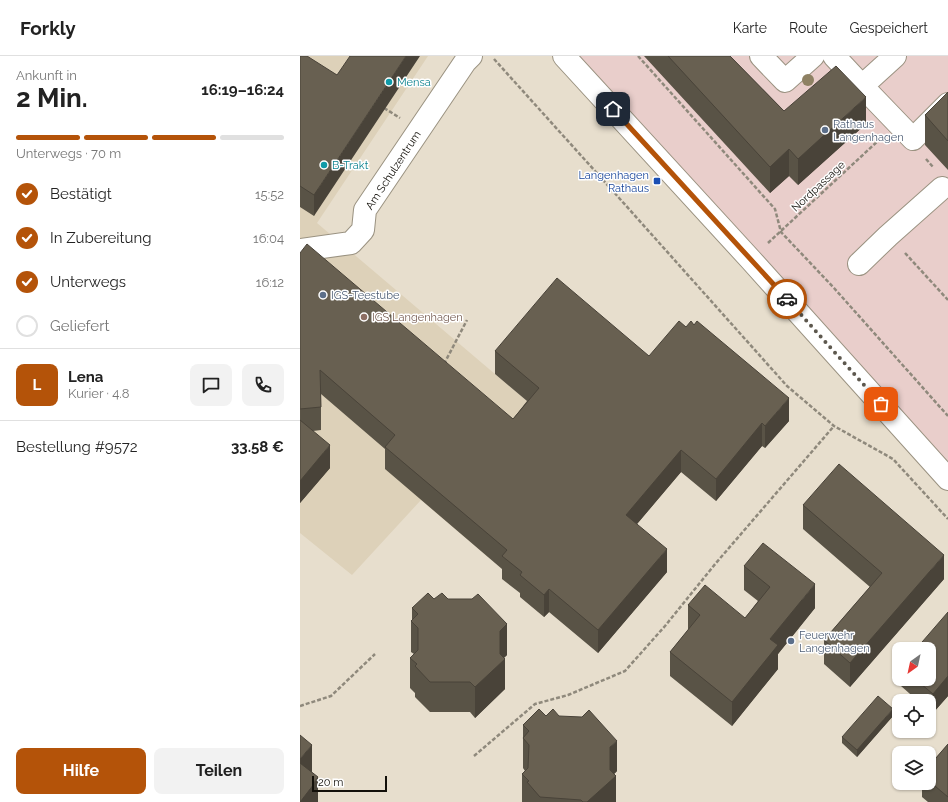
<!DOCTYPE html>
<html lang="de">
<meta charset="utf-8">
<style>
:root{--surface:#fff;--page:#f2f2f2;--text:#222;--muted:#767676;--line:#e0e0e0;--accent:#b45309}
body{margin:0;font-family:Raleway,sans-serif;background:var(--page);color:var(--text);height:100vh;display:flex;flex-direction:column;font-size:15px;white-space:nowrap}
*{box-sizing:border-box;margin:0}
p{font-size:13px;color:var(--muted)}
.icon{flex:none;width:22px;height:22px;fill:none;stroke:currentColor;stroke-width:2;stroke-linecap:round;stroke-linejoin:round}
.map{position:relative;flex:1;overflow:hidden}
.panel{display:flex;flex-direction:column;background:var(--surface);width:300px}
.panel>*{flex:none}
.needle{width:26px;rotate:213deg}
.buttons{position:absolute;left:592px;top:586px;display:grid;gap:8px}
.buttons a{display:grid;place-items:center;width:44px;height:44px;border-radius:8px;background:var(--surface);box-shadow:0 1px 3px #0004;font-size:20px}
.scale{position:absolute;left:12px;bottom:10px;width:75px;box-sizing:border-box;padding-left:4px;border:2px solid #13100a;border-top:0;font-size:11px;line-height:14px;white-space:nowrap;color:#13100a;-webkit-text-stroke:3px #fff;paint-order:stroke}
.pin{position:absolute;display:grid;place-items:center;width:34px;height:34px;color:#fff;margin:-17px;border-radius:8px;box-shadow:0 2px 6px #0006}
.courier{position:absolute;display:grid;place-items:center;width:40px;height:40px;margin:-20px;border:3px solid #b45309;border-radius:50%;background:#fff;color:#222;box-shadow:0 1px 5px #0007}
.headline em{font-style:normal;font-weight:700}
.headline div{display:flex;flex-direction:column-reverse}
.headline{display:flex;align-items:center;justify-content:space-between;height:68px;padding:0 16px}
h1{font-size:26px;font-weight:700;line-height:30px}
.bar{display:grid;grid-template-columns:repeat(4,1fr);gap:6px 4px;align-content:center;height:48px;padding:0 16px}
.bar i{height:5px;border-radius:3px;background:var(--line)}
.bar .current{background:var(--accent)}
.bar p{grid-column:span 4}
.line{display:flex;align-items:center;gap:10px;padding:0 16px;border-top:1px solid var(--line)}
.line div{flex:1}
.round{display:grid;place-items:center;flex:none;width:42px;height:42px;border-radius:8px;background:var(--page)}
ol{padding:0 16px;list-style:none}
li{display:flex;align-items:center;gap:12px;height:44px}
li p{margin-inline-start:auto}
li .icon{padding:4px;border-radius:50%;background:var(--accent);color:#fff;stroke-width:4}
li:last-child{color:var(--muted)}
li i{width:22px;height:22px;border:2px solid var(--line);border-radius:50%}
.button{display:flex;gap:8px;margin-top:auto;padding:8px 16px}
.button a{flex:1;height:46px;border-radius:8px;background:var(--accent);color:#fff;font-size:16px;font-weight:700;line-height:46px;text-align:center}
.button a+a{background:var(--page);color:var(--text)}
header{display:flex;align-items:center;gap:24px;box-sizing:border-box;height:56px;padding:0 20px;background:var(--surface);border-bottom:1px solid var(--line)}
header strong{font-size:19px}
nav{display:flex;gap:22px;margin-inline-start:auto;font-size:14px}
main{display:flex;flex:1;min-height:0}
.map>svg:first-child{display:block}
.commercial{fill:#e9cecb}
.built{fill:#ddd1b9}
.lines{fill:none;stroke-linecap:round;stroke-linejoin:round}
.minor-casing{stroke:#9a9281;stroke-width:24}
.path{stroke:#8f897c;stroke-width:2.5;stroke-dasharray:4 2;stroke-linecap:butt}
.minor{stroke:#fff;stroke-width:22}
.tree{fill:#8e8163}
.wall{fill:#595346}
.shaded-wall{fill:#494339}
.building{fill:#686051;stroke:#494339}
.done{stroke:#5d584e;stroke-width:4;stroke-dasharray:0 7.2}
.route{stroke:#b45309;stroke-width:5}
.culture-dot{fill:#0f9aa8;stroke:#fff;stroke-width:1.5}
.service-dot{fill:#5c6f8a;stroke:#fff;stroke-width:1.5}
.transit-dot{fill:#1a4fb4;stroke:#fff;stroke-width:1.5}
.education-dot{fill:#8d6e63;stroke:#fff;stroke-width:1.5}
.labels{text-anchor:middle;stroke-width:3;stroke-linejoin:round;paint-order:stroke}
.culture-label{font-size:11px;fill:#0d838f;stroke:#fff;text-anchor:start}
.service-label{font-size:11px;fill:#4e5e75;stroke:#fff;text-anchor:start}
.street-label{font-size:11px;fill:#13100a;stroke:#fff}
.transit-label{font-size:11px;fill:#164399;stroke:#fff;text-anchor:end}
.education-label{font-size:11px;fill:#785e54;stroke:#fff;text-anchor:start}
</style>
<header>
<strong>Forkly</strong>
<nav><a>Karte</a><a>Route</a><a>Gespeichert</a></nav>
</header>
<main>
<section class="panel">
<div class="headline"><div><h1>2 Min.</h1><p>Ankunft in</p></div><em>16:19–16:24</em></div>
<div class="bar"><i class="current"></i><i class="current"></i><i class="current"></i><i></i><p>Unterwegs · 70 m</p></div>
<ol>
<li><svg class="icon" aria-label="check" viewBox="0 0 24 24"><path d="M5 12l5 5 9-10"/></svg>Bestätigt<p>15:52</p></li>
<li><svg class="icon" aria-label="check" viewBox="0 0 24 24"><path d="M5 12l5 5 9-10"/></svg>In Zubereitung<p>16:04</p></li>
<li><svg class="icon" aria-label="check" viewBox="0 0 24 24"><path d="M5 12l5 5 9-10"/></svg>Unterwegs<p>16:12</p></li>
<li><i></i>Geliefert</li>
</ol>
<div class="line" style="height:72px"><b class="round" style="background:var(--accent);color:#fff">L</b><div><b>Lena</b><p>Kurier · 4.8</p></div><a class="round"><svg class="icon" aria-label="chat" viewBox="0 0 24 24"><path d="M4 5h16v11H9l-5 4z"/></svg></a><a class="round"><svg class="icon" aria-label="phone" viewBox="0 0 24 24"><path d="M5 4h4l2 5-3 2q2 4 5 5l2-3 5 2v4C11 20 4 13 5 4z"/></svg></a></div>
<div class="line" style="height:52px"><div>Bestellung #9572</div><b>33.58 €</b></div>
<div class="button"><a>Hilfe</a><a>Teilen</a></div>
</section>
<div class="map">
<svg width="648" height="746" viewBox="0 0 648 746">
<rect width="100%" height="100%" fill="#e7decd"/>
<!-- commercial -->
<path class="commercial" d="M264 0H648V423Z"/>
<!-- built -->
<path class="built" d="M0 0H128L17 167 255 369 244 435 188 501 121 444 52 519 0 477Z"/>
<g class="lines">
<!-- minor casing -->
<g class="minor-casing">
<path id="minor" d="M264 0 451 204 648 423
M461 0 485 25 513 0
M534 0 562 30
M595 0 562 30 613 83 648 48
M0 194 51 187 63 174 65 154 165 6 171 0
M559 208 588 180 642 132"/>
</g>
<!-- path -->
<path class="path" d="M338 0 475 153 481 176 534 232 648 360
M194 3 295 115 487 330 534 370 593 403 648 463
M84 52 100 62
M626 103 633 111
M468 187 580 83
M605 197 648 244
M144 308 167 264
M0 650 31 640 75 598
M174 700 235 648 268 639 325 615 365 570 416 507 534 370"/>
<!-- minor -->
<use href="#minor" class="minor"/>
</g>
<!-- trees -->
<circle class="tree" cx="508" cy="24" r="6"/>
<!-- wall -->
<path class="wall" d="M0 0 37 19 14 160 0 151Z
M344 0H430L484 55 566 68 498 129 489 120 470 137Z
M648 36V114L625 89V59Z
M0 197 213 363 227 345 195 318V295L349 300 489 365 465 392 462 390 416 445 381 416 337 468 367 516 298 597 249 556 244 561 220 541V537L202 523V513L85 413V393L21 338V374L13 375 30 412 0 447Z
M503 449 644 523 550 631 524 608V584L570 531 503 473Z
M444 510 515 552 478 598V613L432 670 370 620V596L388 574V549L445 562 458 545 444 534Z
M134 543H148L207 599 204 602 205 633 175 662 170 656H130L115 641V637L110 632V602L114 598 111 596V565L112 564V552Z
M648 556V640L633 657 629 654V645H618L601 630V623H629Z
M246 660H259L317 715 314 718 316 746H222V718L225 715 223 712V669Z
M593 660 557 701 542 687V681Z
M648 688V746H628L622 741V727H629V710Z"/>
<!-- shaded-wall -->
<path class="shaded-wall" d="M106 0H120L14 160V139Z
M566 41V68L498 129V103Z
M489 93V120L470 137V111Z
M489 342V365L465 392V370Z
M462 367V390L416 445V423Z
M30 389V412L0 447V425Z
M381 394V416L326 481V459Z
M367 493V516L298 597V574Z
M644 499V523L550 631V607Z
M515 528V552L478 598V613L432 670V646L470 583Z
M249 533V556L244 561V539Z
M207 568V599L200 605V575Z
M205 603V633L175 662V631Z
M648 620V640L633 657V638Z
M593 653V660L557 701V694Z
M317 685V715L310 722 316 720V746H287L310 691Z
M12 689V718L0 732V703Z
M18 721V746H0L13 727Z"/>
<!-- building -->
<path class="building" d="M0 0H7L37 19 50 0H106L14 139 0 130Z
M368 0H430L484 55 536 10 566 41 498 103 489 93 470 111Z
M648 36V85L625 59Z
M7 188 213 363 239 332 195 295 257 222 349 300 379 265 386 271 391 265 394 269 397 265 489 342 465 370 462 367 416 423 381 394 326 459 367 493 298 574 249 533 244 539 220 519 222 516 202 500 207 494 85 391 95 379 20 314 21 351 0 353V197Z
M0 364 30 389 0 425Z
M539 408 644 499 550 607 524 584 582 517 503 449Z
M463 487 515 528 470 583 478 589 432 646 370 596 400 559 388 549 405 529 445 562 470 531 444 510Z
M128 537 134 543 142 537 148 543H172L178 538 207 568 200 575V598L205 603 175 631 170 626H130L115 610 117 608 110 602 118 594V572L111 565 118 558 112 552Z
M648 556V620L633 638 615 623H629V593H616Z
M578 640 593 653 557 694 542 681Z
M239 653 246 660 253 653 259 660 282 661 289 654 317 685 310 691V714L316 720 287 746H283L281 744 240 741 227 726 229 725 222 718 228 712 229 689 223 682 229 675 223 669Z
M0 679 12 689 0 703Z
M648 688V741L629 725V710Z
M0 707 18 721 13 727 14 728 0 746Z"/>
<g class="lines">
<!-- done -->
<path class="done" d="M487 243 581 348"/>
<!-- route -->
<path class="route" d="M313 53 487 243"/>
</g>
<!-- markers -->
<g class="culture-dot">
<circle cx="89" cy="26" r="4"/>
<circle cx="24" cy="109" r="4"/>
</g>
<g class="service-dot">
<circle cx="525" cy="74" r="4"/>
<circle cx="23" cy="239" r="4"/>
<circle cx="491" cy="585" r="4"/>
</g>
<rect class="transit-dot" x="353" y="121" width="8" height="8" rx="2"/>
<circle class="education-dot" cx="64" cy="261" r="4"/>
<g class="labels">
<!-- culture labels -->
<g class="culture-label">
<text x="97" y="30">Mensa</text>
<text x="32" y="113">B-Trakt</text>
</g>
<!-- service labels -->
<g class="service-label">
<text x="533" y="72">Rathaus<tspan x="533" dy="13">Langenhagen</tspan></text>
<text x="31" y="243">IGS-Teestube</text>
<text x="499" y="583">Feuerwehr<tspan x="499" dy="13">Langenhagen</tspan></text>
</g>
<!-- street labels -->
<g class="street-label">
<text transform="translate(93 114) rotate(-57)" y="4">Am Schulzentrum</text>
<text transform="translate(518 130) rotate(-43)" y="4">Nordpassage</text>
</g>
<!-- transit labels -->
<g class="transit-label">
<text x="349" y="123">Langenhagen<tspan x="349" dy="13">Rathaus</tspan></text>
</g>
<!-- education labels -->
<g class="education-label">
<text x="72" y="265">IGS Langenhagen</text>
</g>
</g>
</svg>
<div class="buttons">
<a><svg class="needle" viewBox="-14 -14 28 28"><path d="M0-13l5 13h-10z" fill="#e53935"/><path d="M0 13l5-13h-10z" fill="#767676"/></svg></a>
<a><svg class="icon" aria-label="locate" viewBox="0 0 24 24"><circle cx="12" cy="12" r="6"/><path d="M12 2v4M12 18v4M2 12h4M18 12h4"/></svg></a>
<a><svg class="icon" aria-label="layers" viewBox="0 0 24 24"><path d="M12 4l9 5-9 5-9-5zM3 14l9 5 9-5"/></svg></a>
</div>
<div class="scale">20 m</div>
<div class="pin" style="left:581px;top:348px;background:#ea580c"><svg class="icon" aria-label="bag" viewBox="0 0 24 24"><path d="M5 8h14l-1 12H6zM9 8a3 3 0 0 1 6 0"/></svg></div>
<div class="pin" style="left:313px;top:53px;background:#1f2937"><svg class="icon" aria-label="home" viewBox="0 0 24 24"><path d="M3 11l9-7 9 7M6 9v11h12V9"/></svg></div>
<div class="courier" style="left:487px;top:243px"><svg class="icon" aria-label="car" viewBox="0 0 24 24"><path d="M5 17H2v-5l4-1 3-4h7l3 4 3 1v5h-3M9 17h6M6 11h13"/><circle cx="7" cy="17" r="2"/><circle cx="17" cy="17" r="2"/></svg></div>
</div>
</main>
